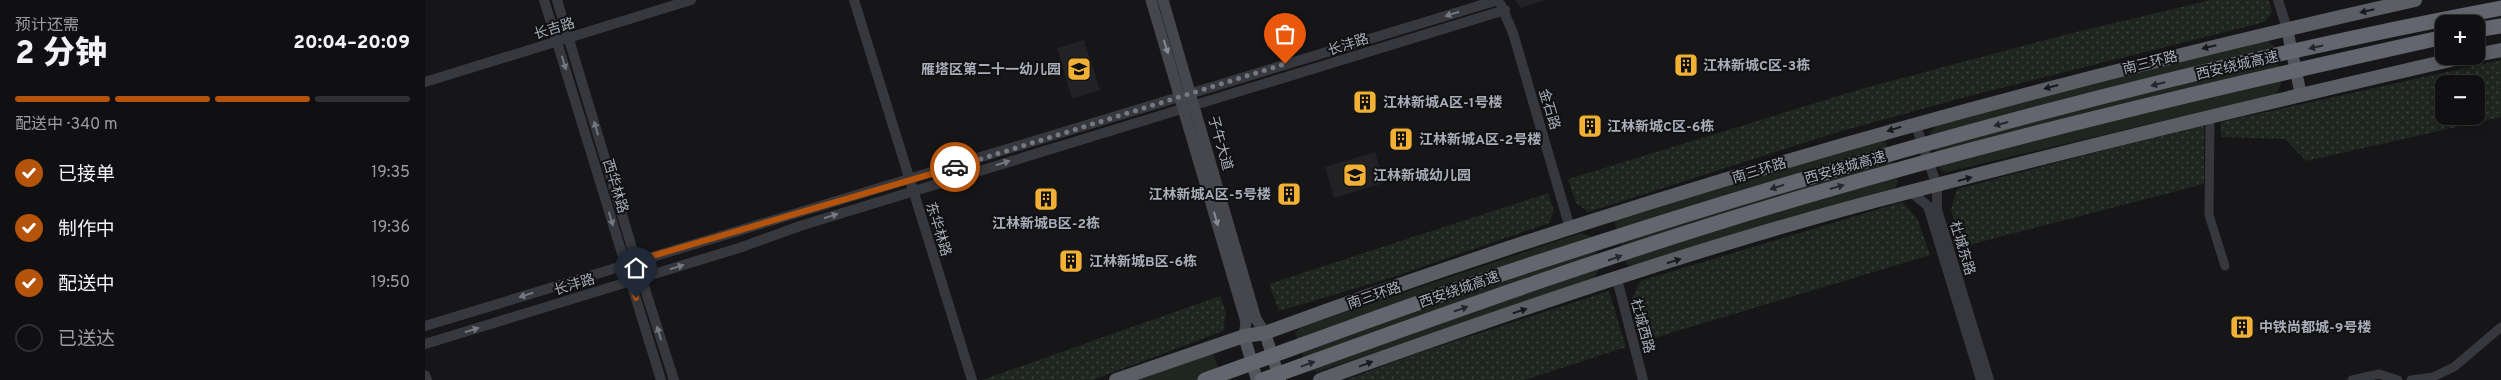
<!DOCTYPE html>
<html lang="zh">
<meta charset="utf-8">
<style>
:root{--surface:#101012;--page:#1e1e20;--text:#f1f3f6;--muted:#9c9d9f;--line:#303032;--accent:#b45309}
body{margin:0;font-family:Overpass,"Noto Sans SC",sans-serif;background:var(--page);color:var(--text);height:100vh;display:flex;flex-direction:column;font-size:19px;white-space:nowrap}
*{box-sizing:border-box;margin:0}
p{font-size:16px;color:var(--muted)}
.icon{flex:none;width:28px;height:28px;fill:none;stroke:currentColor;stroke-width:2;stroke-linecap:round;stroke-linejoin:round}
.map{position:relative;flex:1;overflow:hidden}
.panel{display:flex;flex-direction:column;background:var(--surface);width:425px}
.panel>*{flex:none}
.controls{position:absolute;left:2010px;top:15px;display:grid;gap:10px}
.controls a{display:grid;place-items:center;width:50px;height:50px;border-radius:10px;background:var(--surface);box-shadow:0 2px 8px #0003,0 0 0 1px var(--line);font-size:25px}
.pin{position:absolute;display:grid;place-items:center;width:42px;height:42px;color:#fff;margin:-51px -21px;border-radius:50% 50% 50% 0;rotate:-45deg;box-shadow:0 0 5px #0007}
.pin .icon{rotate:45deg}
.courier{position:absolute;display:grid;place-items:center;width:50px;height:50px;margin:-25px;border:4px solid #b45309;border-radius:50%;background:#fff;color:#222;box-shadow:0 1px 6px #0007}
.headline em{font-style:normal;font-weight:800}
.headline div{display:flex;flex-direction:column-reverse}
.headline{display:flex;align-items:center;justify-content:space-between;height:85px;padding:0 15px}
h1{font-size:32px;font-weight:800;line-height:38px}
.bar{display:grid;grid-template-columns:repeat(4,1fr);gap:8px 5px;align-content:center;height:60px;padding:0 15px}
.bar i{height:6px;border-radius:4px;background:var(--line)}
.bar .on{background:var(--accent)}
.bar p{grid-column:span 4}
ol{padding:0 15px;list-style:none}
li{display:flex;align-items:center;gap:15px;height:55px}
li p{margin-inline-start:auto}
li .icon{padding:5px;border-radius:50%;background:var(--accent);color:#fff;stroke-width:4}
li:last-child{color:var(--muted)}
li i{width:28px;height:28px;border:2px solid var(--line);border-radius:50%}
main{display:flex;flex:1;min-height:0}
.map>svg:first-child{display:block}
.built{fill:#222225}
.green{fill:#1e261f}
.park{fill:url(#park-dots);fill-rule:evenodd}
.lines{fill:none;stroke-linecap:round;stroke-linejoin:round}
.minor{stroke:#37383d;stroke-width:9}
.tertiary{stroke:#37383d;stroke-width:10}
.secondary{stroke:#45474d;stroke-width:11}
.primary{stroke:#53555c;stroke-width:12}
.trunk{stroke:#5b5e65;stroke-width:14}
.motorway{stroke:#63666e;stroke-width:15}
.motorway-bridge{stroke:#63666e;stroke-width:15}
.oneway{fill:#18191b}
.oneway2{fill:#757881}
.oneway3{fill:#858993}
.oneway4{fill:#26262a}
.done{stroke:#757880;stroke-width:5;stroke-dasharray:0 9}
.route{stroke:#b45309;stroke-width:6}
.labels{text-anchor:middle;stroke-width:4;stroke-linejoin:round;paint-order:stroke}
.street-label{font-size:14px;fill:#a8adb8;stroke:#111113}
.poi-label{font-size:14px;font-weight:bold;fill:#a8adb8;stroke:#111113;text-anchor:start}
</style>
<main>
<section class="panel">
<div class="headline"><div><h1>2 分钟</h1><p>预计还需</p></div><em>20:04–20:09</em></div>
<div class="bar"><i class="on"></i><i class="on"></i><i class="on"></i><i></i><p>配送中 · 340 m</p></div>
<ol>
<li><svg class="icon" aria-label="check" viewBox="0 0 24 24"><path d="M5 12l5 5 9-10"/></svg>已接单<p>19:35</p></li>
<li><svg class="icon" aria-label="check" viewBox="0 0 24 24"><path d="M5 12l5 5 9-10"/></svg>制作中<p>19:36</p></li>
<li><svg class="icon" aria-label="check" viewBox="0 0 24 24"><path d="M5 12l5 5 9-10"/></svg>配送中<p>19:50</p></li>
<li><i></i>已送达</li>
</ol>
</section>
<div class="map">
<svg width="2076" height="380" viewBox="0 0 2076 380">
<defs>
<pattern id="park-dots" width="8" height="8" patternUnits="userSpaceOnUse" patternTransform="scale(1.25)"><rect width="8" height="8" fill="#1e261f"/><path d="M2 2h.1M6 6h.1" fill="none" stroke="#3c433d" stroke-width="1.8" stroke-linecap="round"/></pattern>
</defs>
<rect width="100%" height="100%" fill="#161618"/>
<!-- built -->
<path class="built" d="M1090 0H1121L1096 8Z
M659 40 675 90 647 99 632 48Z
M950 152 959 183 909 198 900 167Z"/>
<!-- green -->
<path class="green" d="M1841 40 1851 47 1856 84 1851 94 1522 172 1515 170 1505 132 1515 123Z
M1460 138 1473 182 1470 188 1209 266 1202 265 1189 220Z
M1156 233 1166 236 1176 267 1168 279 892 372 882 368 870 333 876 327Z
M788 353 798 380H706Z"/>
<!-- park -->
<path class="park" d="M1786 0H1844L1847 12 1840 22 1552 94 1413 132 1163 212 1151 203 1143 179 1436 89 1647 33Z
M2076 60V117L1881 161 1860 139 1796 137V122ZM2019 84H2051V116H2019Z
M1779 124V184L1536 247 1526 209 1532 189Z
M1123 193 1129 211 1124 223 968 277 854 311 844 284Z
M1477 202 1492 218 1505 255 1219 341 1207 299 1215 281Z
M1184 291 1201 347 1100 380H921L990 354Z
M795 296 801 313 798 331 668 380H557Z"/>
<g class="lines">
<!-- minor -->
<path class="minor" d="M1785 116 1784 215 1800 266
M1927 380 1954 374 1973 380
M1986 380 2008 377 2029 367 2076 327"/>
<!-- tertiary -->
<path class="tertiary" d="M119 0 236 380
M132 0 211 261 249 380
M429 0 547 380
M1853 0 1862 29
M1076 5 1088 33 1145 228
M0 82 266 0
M1490 123 1512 186V210L1564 380
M1485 191 1503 206 1556 380
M1192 279 1218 380
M0 326 1073 0
M0 344 314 248 375 226 1080 10
M0 375 2 380"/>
<!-- secondary -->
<path class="secondary" d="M726 0 821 322 819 336
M738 0 831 319 840 333"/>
<!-- primary -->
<path class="primary" d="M1862 29 1876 95
M840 333 855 380
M819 336 832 380"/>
<!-- trunk -->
<path class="trunk" d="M2051 55 2076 50
M691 380 819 336 840 333C1215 195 1600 87 1990 0
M895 380C1088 311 1285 243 1484 192 1669 144 1856 99 2043 56"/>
<!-- motorway -->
<path class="motorway" d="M2051 30 2076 26"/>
<!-- motorway-bridge -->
<path class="motorway-bridge" d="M780 380C878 345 975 308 1074 275 1402 166 1736 72 2076 8
M837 380C1019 314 1202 248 1388 194 1596 133 1807 84 2019 37"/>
</g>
<!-- one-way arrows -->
<defs><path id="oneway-solid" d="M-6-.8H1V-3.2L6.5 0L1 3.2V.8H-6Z" transform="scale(1.25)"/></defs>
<g class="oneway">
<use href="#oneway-solid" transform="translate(1942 11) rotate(167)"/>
<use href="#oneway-solid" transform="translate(1784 47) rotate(167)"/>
<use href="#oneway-solid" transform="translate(1626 87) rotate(165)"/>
<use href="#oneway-solid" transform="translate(1469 129) rotate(163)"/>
<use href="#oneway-solid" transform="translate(1540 179) rotate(-15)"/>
<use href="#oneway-solid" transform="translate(1249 261) rotate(-17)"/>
<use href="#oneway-solid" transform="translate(1095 311) rotate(-18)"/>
<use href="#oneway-solid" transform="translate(941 364) rotate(-20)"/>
</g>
<g class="oneway2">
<use href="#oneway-solid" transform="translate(1027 14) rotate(163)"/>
<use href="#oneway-solid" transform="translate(139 63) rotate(73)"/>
<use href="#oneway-solid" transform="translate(171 128) rotate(-106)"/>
<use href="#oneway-solid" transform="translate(578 163) rotate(-17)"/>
<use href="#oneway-solid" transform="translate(406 216) rotate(-17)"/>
<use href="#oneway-solid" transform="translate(186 219) rotate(73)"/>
<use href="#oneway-solid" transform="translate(252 267) rotate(-17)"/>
<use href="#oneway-solid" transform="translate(101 295) rotate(163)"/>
<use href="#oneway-solid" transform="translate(47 330) rotate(-17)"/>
<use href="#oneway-solid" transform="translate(234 333) rotate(-107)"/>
</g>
<g class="oneway3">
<use href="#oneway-solid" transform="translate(741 47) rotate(73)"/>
<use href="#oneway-solid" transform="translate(791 219) rotate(74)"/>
</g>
<g class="oneway4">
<use href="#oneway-solid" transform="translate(1891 47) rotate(168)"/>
<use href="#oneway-solid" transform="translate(1733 84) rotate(166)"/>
<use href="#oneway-solid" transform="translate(1576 124) rotate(165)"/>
<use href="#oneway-solid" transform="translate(1352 187) rotate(163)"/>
<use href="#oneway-solid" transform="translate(1412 187) rotate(-16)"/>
<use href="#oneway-solid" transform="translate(1190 258) rotate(-19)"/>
<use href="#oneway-solid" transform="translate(1036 309) rotate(-19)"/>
<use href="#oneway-solid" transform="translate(883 364) rotate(-20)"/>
</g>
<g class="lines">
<!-- done -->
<path class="done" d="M530 167 860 64"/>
<!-- route -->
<path class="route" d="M211 298 200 264 530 167"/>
</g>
<!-- icons -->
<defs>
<g id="building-square" transform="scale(1.25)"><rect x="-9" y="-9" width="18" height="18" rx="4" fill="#f2b134" stroke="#111113"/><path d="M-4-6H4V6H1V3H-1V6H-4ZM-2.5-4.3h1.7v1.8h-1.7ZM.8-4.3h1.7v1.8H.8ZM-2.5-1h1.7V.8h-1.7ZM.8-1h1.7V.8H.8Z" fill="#111"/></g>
<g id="school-square" transform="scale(1.25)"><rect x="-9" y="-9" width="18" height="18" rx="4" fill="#f2b134" stroke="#111113"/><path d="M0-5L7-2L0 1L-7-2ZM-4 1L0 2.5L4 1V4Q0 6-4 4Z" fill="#111"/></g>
</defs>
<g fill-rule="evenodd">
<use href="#building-square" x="1261" y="65"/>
<use href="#school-square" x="654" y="69"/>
<use href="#building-square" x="940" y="102"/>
<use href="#building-square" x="1165" y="126"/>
<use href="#building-square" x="976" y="139"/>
<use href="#school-square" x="930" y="175"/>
<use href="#building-square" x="864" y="194"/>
<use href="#building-square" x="621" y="199"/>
<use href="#building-square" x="646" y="261"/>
<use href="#building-square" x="1817" y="327"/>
</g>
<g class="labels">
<!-- street labels -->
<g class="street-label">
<text transform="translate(129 28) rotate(-17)" y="5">长吉路</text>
<text transform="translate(923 44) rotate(-18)" y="5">长沣路</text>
<text transform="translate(1725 62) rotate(-14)" y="5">南三环路</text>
<text transform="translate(1812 65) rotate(-13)" y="5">西安绕城高速</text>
<text transform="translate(1125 109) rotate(73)" y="5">金石路</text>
<text transform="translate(796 143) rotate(74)" y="5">子午大道</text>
<text transform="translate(1420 167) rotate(-16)" y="5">西安绕城高速</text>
<text transform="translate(1334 170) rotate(-17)" y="5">南三环路</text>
<text transform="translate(191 186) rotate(73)" y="5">西华林路</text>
<text transform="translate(514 229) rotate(73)" y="5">东华林路</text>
<text transform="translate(1538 248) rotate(73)" y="5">杜城东路</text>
<text transform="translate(149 284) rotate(-17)" y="5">长沣路</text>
<text transform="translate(1034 289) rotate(-19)" y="5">西安绕城高速</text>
<text transform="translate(949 295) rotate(-19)" y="5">南三环路</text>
<text transform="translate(1218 326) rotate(75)" y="5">杜城西路</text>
</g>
<!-- poi labels -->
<g class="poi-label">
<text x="1278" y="70">江林新城C区-3栋</text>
<text x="636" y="74" text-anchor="end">雁塔区第二十一幼儿园</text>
<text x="958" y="107">江林新城A区-1号楼</text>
<text x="1182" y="131">江林新城C区-6栋</text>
<text x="994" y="144">江林新城A区-2号楼</text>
<text x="948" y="180">江林新城幼儿园</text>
<text x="846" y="199" text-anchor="end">江林新城A区-5号楼</text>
<text x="621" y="228" text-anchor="middle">江林新城B区-2栋</text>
<text x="664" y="266">江林新城B区-6栋</text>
<text x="1834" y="332">中铁尚都城-9号楼</text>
</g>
</g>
</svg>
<div class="controls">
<a>+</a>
<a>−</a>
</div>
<div class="pin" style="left:860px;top:64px;background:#ea580c"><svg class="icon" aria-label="bag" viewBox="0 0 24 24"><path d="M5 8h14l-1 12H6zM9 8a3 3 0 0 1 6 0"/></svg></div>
<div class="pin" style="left:211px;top:298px;background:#1f2937"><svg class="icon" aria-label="home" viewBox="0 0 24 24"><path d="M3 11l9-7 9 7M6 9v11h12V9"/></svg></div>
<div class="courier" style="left:530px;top:167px"><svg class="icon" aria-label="car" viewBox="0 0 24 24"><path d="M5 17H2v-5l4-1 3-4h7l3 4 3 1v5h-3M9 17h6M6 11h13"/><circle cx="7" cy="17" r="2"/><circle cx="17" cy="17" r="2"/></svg></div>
</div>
</main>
